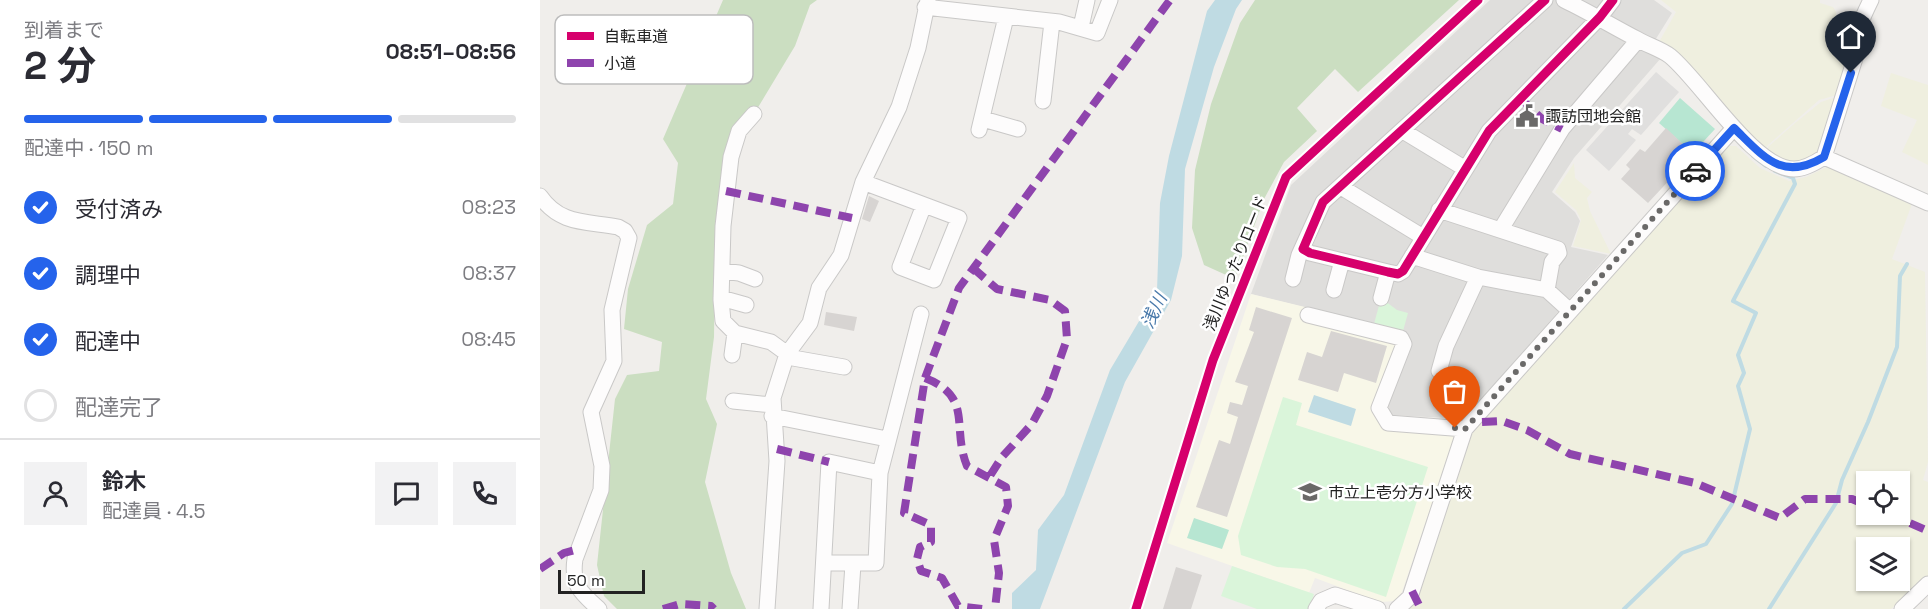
<!DOCTYPE html>
<html lang="ja">
<meta charset="utf-8">
<style>
:root{--surface:#fff;--page:#f2f2f3;--text:#2b2b33;--muted:#7c7c81;--line:#e1e1e2;--accent:#2563eb}
body{margin:0;font-family:"Space Grotesk","Noto Sans JP",sans-serif;background:var(--page);color:var(--text);height:100vh;display:flex;flex-direction:column;font-size:22px;white-space:nowrap}
*{box-sizing:border-box;margin:0}
p{font-size:20px;color:var(--muted)}
.icon{flex:none;width:33px;height:33px;fill:none;stroke:currentColor;stroke-width:2;stroke-linecap:round;stroke-linejoin:round}
.map{position:relative;flex:1;overflow:hidden}
.panel{display:flex;flex-direction:column;background:var(--surface);width:540px}
.panel>*{flex:none}
.fabs{position:absolute;left:1316px;top:471px;display:grid;gap:12px}
.fabs a{display:grid;place-items:center;width:54px;height:54px;border-radius:0px;background:var(--surface);box-shadow:0 2px 4px #0004;font-size:30px}
.scale{position:absolute;left:18px;bottom:15px;width:87px;box-sizing:border-box;padding-left:6px;border:3px solid #222;border-top:0;font-size:16px;line-height:21px;white-space:nowrap;color:#222;-webkit-text-stroke:4px #fff;paint-order:stroke}
.pin{position:absolute;display:grid;place-items:center;width:51px;height:51px;color:#fff;margin:-62px -26px;border-radius:50% 50% 50% 0;rotate:-45deg;box-shadow:0 0 6px #0007}
.pin .icon{rotate:45deg}
.courier{position:absolute;display:grid;place-items:center;width:60px;height:60px;margin:-30px;border:4px solid #2563eb;border-radius:50%;background:#fff;color:#222;box-shadow:0 2px 8px #0007}
.head em{font-style:normal;font-weight:700}
.head div{display:flex;flex-direction:column-reverse}
.head{display:flex;align-items:center;justify-content:space-between;height:102px;padding:0 24px}
h1{font-size:39px;font-weight:700;line-height:45px}
.bar{display:grid;grid-template-columns:repeat(4,1fr);gap:9px 6px;align-content:center;height:72px;padding:0 24px}
.bar i{height:8px;border-radius:4px;background:var(--line)}
.bar .selected{background:var(--accent)}
.bar p{grid-column:span 4}
.line{display:flex;align-items:center;gap:15px;padding:0 24px;border-top:2px solid var(--line)}
.line div{flex:1}
.round{display:grid;place-items:center;flex:none;width:63px;height:63px;border-radius:0px;background:var(--page)}
ol{padding:0 24px;list-style:none}
li{display:flex;align-items:center;gap:18px;height:66px}
li p{margin-inline-start:auto}
li .icon{padding:6px;border-radius:50%;background:var(--accent);color:#fff;stroke-width:4}
li:last-child{color:var(--muted)}
li i{width:33px;height:33px;border:3px solid var(--line);border-radius:50%}
main{display:flex;flex:1;min-height:0}
.map>svg:first-child{display:block}
.residential{fill:#dfdedc}
.education{fill:#f8f7e8}
.farmland{fill:#efefdf;fill-rule:evenodd}
.forest{fill:#cbdec1}
.park{fill:#daf5da}
.pitch{fill:#b7e6d2}
.parking{fill:#e0dfde}
.water{fill:#bfdbe3}
.lines{fill:none;stroke-linecap:round;stroke-linejoin:round}
.stream{stroke:#bfdbe3;stroke-width:4}
.building{fill:#d7d4d2}
.minor-casing{stroke:#c9c8c7;stroke-width:17}
.minor{stroke:#fdfcfc;stroke-width:15}
.quiet{stroke:#8e44ad;stroke-width:8;stroke-dasharray:15 8;stroke-linecap:butt}
.cycleway-casing{stroke:#fff;stroke-width:13}
.cycleway{stroke:#d6006c;stroke-width:9}
.done{stroke:#6a6968;stroke-width:6;stroke-dasharray:0 10.8}
.route{stroke:#2563eb;stroke-width:8}
.labels{text-anchor:middle;stroke-width:5;stroke-linejoin:round;paint-order:stroke}
.poi-label{font-size:16px;fill:#222;stroke:#fff;text-anchor:start}
.street-label{font-size:16px;fill:#222;stroke:#fff}
.water-label{font-size:18px;font-style:italic;fill:#4a7aab;stroke:#fff}
.key{fill:#fff;stroke:#bdbdbd;stroke-width:1.5}
.key-label{font-size:16px;fill:#222}
</style>
<main>
<section class="panel">
<div class="head"><div><h1>2 分</h1><p>到着まで</p></div><em>08:51–08:56</em></div>
<div class="bar"><i class="selected"></i><i class="selected"></i><i class="selected"></i><i></i><p>配達中 · 150 m</p></div>
<ol>
<li><svg class="icon" aria-label="check" viewBox="0 0 24 24"><path d="M5 12l5 5 9-10"/></svg>受付済み<p>08:23</p></li>
<li><svg class="icon" aria-label="check" viewBox="0 0 24 24"><path d="M5 12l5 5 9-10"/></svg>調理中<p>08:37</p></li>
<li><svg class="icon" aria-label="check" viewBox="0 0 24 24"><path d="M5 12l5 5 9-10"/></svg>配達中<p>08:45</p></li>
<li><i></i>配達完了</li>
</ol>
<div class="line" style="height:108px"><a class="round"><svg class="icon" aria-label="person" viewBox="0 0 24 24"><circle cx="12" cy="8" r="4"/><path d="M4 21q1-7 8-7t8 7"/></svg></a><div><b>鈴木</b><p>配達員 · 4.5</p></div><a class="round"><svg class="icon" aria-label="chat" viewBox="0 0 24 24"><path d="M4 5h16v11H9l-5 4z"/></svg></a><a class="round"><svg class="icon" aria-label="phone" viewBox="0 0 24 24"><path d="M5 4h4l2 5-3 2q2 4 5 5l2-3 5 2v4C11 20 4 13 5 4z"/></svg></a></div>
</section>
<div class="map">
<svg width="1388" height="609" viewBox="0 0 1388 609">
<rect width="100%" height="100%" fill="#f0eeeb"/>
<!-- residential -->
<path class="residential" d="M950 0H1114L1132 13 1109 50 1121 58 1034 158 1012 192 1035 212 1040 221 1031 247 1068 255 924 419 852 415 847 407 872 343 865 332 711 294 751 185Z"/>
<!-- education -->
<path class="education" d="M711 294 769 308 861 338 839 408 845 420 913 434V441L862 592 855 601 840 602 775 578 769 593 627 543Z"/>
<!-- farmland -->
<path class="farmland" d="M1121 0H1280V3L1293 7 1296 12 1297 34 1315 39 1299 98 1293 96 1279 100 1227 146 1225 150 1119 42 1136 12Z
M1351 73 1388 85V165L1362 152 1377 120 1341 106Z
M1293 98 1299 100 1280 152 1255 165 1227 152 1228 147 1255 123 1281 102Z
M1187 146H1196L1220 168 1249 181 1266 177 1287 167 1373 201 1352 259 1385 272 1388 462 1383 480 1388 482V577L1351 609H869L877 599 926 445 934 430ZM1326 482H1359V514H1326ZM1326 548H1359V580H1326Z
M1034 163 1035 178 1052 192 1047 198 1050 211 1071 254 1033 246 1041 220 1036 210 1015 192Z"/>
<!-- forest -->
<path class="forest" d="M183 0H277L270 5 255 46 214 114 199 131 175 261 174 337 166 399 177 424 165 482 191 573 206 609H77L64 596 57 565 75 399 87 375 119 371 122 342 84 329 88 289 107 225 133 204 138 163 123 139Z
M715 0H919L818 92 795 69 757 108 777 131 744 162 724 199 695 279 664 265 652 228 655 170 671 104 700 23Z"/>
<!-- park -->
<path class="park" d="M841 298 857 310 868 313 863 331 834 324Z
M743 397 762 403 756 425 888 467 846 597 765 569 737 567 701 555 698 536Z
M692 566 774 594 769 609H717L681 596Z"/>
<!-- pitch -->
<path class="pitch" d="M1140 98 1175 129 1153 153 1119 123Z
M654 518 689 530 682 549 647 538Z"/>
<!-- parking -->
<path class="parking" d="M1116 72 1139 92 1101 135 1092 129 1088 134 1096 140 1069 171 1046 150Z"/>
<!-- water -->
<path class="water" d="M675 0H702L696 9 674 67 645 169 642 256 631 300 585 382 500 609H472V593L496 570 498 530 524 495 570 370 617 291 620 203 629 156 667 11Z
M774 395 816 409 811 426 768 412Z"/>
<g class="lines">
<!-- stream -->
<path class="stream" d="M1213 156 1226 166
M1084 609 1142 553 1166 544 1192 504 1210 429 1198 386 1204 373 1198 355 1216 313 1193 301 1255 184 1253 178 1235 171
M1229 609 1296 503 1302 480 1328 422 1357 347 1360 276 1367 264"/>
</g>
<!-- building -->
<path class="building" d="M985 108 996 118 990 125 979 115Z
M1126 128 1145 146 1140 151 1149 159 1108 203 1081 179 1090 169 1086 165 1100 149 1105 152Z
M329 196 339 201 330 222 322 219Z
M716 307 752 318 687 517 656 507 679 440 690 444 698 417 687 413 690 402 702 405 708 386 695 382 714 332 709 330Z
M286 312 317 317 314 331 284 325Z
M791 331 847 346 836 383 804 373 798 392 758 380 767 352 782 357Z
M636 567 662 575 651 609H623Z"/>
<g class="lines">
<!-- minor casing -->
<g class="minor-casing">
<path id="minor" d="M1024 0C1049 12 1072 26 1097 39 1107 45 1121 49 1130 56 1161 81 1214 169 1254 169 1265 169 1275 163 1284 157L1388 203
M385 7 519 22 557 33 570 0
M541 27 547 0
M503 101 512 22
M214 114 199 131 191 157 183 226 181 300 183 321 195 333 231 342 253 358 304 367
M443 119 478 129
M439 130 466 17
M863 131 924 168
M1284 157 1317 52C1316 31 1322 18 1331 0
M323 182 419 218 394 280 360 267 384 205
M801 187 883 237
M0 196C20 225 46 221 78 227L85 231 89 238 72 310 74 361 51 412 62 466 61 490 35 559C31 585 41 593 59 609
M899 210 1018 249 1019 253 1012 262 1007 290
M961 229 1022 129 1098 40
M763 249 770 253 848 272 858 274 863 271 949 131 1060 17 1073 0
M872 256 938 277 1007 290 1030 311
M182 271 199 273 215 279
M753 279 759 255 783 202 1005 0
M794 290 802 261
M181 298 206 305
M841 298 848 272
M768 315 861 338 864 344 839 408 848 423 925 429
M192 355 195 333
M899 371 906 346 938 277
M193 401 232 405
M232 416 347 439
M285 563H336L340 473 381 314
M227 609 237 461 233 398 247 354 270 323 279 288 301 255 323 182 359 107 378 48 388 0
M281 609 289 462 340 473
M310 609 313 564
M776 609 781 601 795 595 838 609
M857 609 870 597 925 429 1194 128
M1362 609 1388 584"/>
</g>
<!-- minor -->
<use href="#minor" class="minor"/>
<!-- quiet -->
<path class="quiet" d="M980 98 1002 119 1022 129
M186 191 312 218
M433 268 457 289 510 300 525 311 527 339 507 396 492 424 462 457 448 479
M385 378C434 397 411 427 427 466L466 487 468 506 454 540 459 573 455 609
M942 422 962 421 987 430 1030 454 1155 483 1240 518 1265 499H1312L1326 505
M237 449 289 462
M1349 514 1388 531
M0 569 24 553 39 549
M872 591 881 609
M123 609 140 604 171 606 174 609
M442 609 418 606 402 578 381 571 377 559 380 547 391 542V525L364 513 385 378 419 288 630 0"/>
<!-- cycleway casing -->
<g class="cycleway-casing">
<path id="cycleway" d="M1005 0 783 202 763 249 770 253 848 272 858 274 863 271 949 131 1060 17 1073 0
M596 609 673 360 746 177 938 0"/>
</g>
<!-- cycleway -->
<use href="#cycleway" class="cycleway"/>
</g>
<g class="lines">
<!-- done -->
<path class="done" d="M915 428 925 429 1155 171"/>
<!-- route -->
<path class="route" d="M1155 171 1194 128C1224 157 1242 182 1284 157L1311 73"/>
</g>
<!-- icons -->
<defs>
<g id="civic-bare" transform="scale(1.8)"><path d="M-.6-6.5H3V-4.5H.6V-3L4-1V1h2V6H-6V1h2V-1L-.6-3ZM-1.2 2.5V6h2.4V2.5Z" fill="#6a6968" stroke="#fff" stroke-width="2.5" paint-order="stroke"/></g>
<g id="school-bare" transform="scale(1.8)"><path d="M0-5L7-2L0 1L-7-2ZM-4 1L0 2.5L4 1V4Q0 6-4 4Z" fill="#6a6968" stroke="#fff" stroke-width="2.5" paint-order="stroke"/></g>
</defs>
<g fill-rule="evenodd">
<use href="#civic-bare" x="987" y="116"/>
<use href="#school-bare" x="770" y="492"/>
</g>
<g class="labels">
<!-- poi labels -->
<g class="poi-label">
<text x="1005" y="122">諏訪団地会館</text>
<text x="788" y="498">市立上壱分方小学校</text>
</g>
<!-- street labels -->
<g class="street-label">
<text transform="translate(695 263) rotate(-68)" y="6">浅川ゆったりロード</text>
</g>
<!-- water labels -->
<g class="water-label">
<text transform="translate(614 311) rotate(-65)" y="6">浅川</text>
</g>
</g>
<!-- legend -->
<rect x="15" y="15" width="198" height="69" rx="9" class="key"/>
<rect x="27" y="32" width="27" height="8" fill="#d6006c"/>
<rect x="27" y="59" width="27" height="8" fill="#8e44ad"/>
<g class="key-label">
<text x="64" y="42">自転車道</text>
<text x="64" y="69">小道</text>
</g>
</svg>
<div class="fabs">
<a><svg class="icon" aria-label="locate" viewBox="0 0 24 24"><circle cx="12" cy="12" r="6"/><path d="M12 2v4M12 18v4M2 12h4M18 12h4"/></svg></a>
<a><svg class="icon" aria-label="layers" viewBox="0 0 24 24"><path d="M12 4l9 5-9 5-9-5zM3 14l9 5 9-5"/></svg></a>
</div>
<div class="scale">50 m</div>
<div class="pin" style="left:915px;top:428px;background:#ea580c"><svg class="icon" aria-label="bag" viewBox="0 0 24 24"><path d="M5 8h14l-1 12H6zM9 8a3 3 0 0 1 6 0"/></svg></div>
<div class="pin" style="left:1311px;top:73px;background:#1f2937"><svg class="icon" aria-label="home" viewBox="0 0 24 24"><path d="M3 11l9-7 9 7M6 9v11h12V9"/></svg></div>
<div class="courier" style="left:1155px;top:171px"><svg class="icon" aria-label="car" viewBox="0 0 24 24"><path d="M5 17H2v-5l4-1 3-4h7l3 4 3 1v5h-3M9 17h6M6 11h13"/><circle cx="7" cy="17" r="2"/><circle cx="17" cy="17" r="2"/></svg></div>
</div>
</main>
